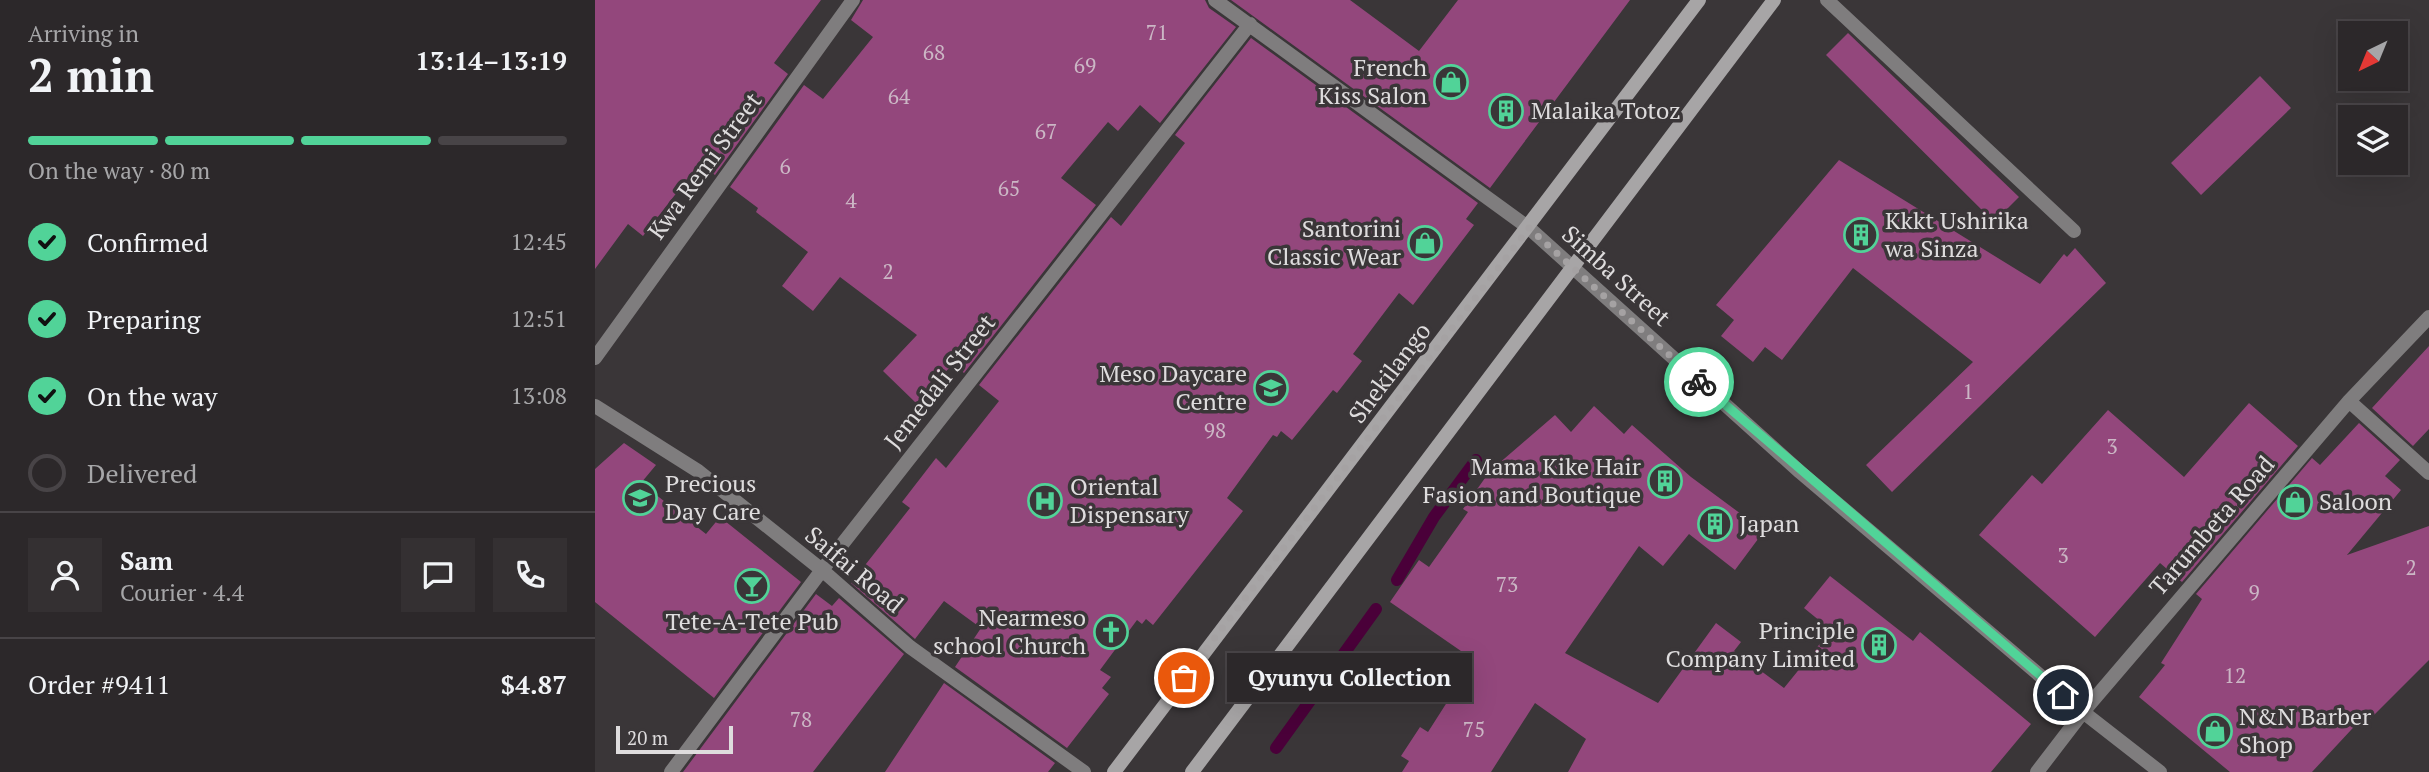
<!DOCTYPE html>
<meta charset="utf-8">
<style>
:root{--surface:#2c282a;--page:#343032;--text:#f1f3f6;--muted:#a6a6a8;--line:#484447;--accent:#51d398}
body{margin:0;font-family:"PT Serif",serif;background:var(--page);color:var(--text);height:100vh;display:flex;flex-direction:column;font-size:26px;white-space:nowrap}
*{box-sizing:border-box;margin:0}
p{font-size:23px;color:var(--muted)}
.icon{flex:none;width:38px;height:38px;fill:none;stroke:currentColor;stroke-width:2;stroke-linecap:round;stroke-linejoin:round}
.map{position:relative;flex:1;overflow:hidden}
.sheet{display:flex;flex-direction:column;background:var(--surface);width:595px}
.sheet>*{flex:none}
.needle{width:46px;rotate:223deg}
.tools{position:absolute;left:1743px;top:21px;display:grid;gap:14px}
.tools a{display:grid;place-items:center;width:70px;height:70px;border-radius:0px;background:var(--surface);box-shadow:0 7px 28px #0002,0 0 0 2px var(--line);font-size:35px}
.scale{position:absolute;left:21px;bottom:18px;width:117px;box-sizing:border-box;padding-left:7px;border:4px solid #dedcdd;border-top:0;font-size:19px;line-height:24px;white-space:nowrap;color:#dedcdd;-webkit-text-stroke:5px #3a3638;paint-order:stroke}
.pin{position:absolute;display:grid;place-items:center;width:60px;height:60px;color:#fff;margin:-30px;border:4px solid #fff;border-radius:50%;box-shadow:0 2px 7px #0007}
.courier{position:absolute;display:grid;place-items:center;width:70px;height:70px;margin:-35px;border:5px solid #51d398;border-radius:50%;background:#fff;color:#222;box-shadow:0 2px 9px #0007}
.bubble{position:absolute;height:49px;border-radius:0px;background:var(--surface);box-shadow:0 7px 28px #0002,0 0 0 2px var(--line);font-size:23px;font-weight:700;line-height:49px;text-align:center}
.headline em{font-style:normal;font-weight:700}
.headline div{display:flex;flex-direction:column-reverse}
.headline{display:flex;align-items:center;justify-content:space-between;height:119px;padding:0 28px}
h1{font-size:46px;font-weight:700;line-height:52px}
.bar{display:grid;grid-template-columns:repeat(4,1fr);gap:10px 7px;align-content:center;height:84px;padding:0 28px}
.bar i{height:9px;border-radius:5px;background:var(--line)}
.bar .current{background:var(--accent)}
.bar p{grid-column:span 4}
.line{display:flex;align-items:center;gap:18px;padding:0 28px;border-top:2px solid var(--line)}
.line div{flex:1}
.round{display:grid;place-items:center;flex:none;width:74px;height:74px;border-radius:0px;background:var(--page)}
ol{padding:0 28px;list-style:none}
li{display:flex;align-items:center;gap:21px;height:77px}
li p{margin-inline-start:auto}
li .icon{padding:7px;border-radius:50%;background:var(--accent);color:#111;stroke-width:4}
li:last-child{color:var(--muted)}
li i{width:38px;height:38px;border:4px solid var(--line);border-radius:50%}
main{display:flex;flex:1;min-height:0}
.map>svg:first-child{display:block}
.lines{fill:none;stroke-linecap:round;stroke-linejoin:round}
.stream{stroke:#4a0039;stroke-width:12}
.building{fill:#93477c}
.street{stroke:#7f7d7e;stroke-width:14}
.secondary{stroke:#a7a5a6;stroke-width:14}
.done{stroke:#a5a2a3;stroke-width:7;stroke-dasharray:0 12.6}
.route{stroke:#51d398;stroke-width:9}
.labels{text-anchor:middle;stroke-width:7;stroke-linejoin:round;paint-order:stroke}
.number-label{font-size:21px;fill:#cbb7c5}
.poi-label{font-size:24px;fill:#dedcdd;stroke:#3a3638;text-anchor:start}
.street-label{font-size:24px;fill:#dedcdd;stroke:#3a3638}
</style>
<main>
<section class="sheet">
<div class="headline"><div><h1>2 min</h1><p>Arriving in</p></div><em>13:14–13:19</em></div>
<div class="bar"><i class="current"></i><i class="current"></i><i class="current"></i><i></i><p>On the way · 80 m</p></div>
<ol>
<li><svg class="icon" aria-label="check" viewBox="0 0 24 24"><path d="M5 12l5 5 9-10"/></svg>Confirmed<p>12:45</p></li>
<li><svg class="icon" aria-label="check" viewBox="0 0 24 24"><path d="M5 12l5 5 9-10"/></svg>Preparing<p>12:51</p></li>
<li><svg class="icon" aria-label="check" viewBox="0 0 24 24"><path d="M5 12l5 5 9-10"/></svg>On the way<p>13:08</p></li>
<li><i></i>Delivered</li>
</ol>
<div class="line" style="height:126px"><a class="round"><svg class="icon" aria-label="person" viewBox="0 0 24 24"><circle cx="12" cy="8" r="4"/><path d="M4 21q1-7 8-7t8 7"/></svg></a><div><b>Sam</b><p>Courier · 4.4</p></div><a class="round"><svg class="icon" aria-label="chat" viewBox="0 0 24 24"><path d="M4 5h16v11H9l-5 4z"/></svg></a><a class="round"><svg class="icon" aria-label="phone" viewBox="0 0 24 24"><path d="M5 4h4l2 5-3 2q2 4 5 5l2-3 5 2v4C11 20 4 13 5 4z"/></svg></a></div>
<div class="line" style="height:91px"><div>Order #9411</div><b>$4.87</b></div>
</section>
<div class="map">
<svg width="1834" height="772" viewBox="0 0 1834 772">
<rect width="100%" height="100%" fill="#3a3638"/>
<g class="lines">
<!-- stream -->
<path class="stream" d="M802 580 839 517 881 460
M681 748 781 609"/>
</g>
<!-- building -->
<path class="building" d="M0 0H226L179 63 193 74 120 175 104 164 48 236 33 224 0 269Z
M268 0H610L614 8 641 27 565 123 545 105 523 131 513 122 466 178 501 205 369 373 358 364 321 403 288 371 322 335 245 277 218 311 187 286 213 252 161 212 163 208 135 187 209 85 228 99 278 37 256 20Z
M636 0H755L824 51 863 0H1035L895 188Z
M1253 33 1424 197 1399 222 1231 55Z
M656 38 883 203 871 219 879 225 818 305 804 293 758 354 767 361 742 393 738 390 697 440 686 431 682 437 678 435 632 498 648 511 558 625 551 619 547 624 542 620 505 670 516 677 507 688 514 694 472 748 360 667 386 628 349 601 320 639 256 583 315 508 307 502 341 458 351 468 404 401 384 385 516 217 526 226 590 143 580 135Z
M1665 76 1696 108 1606 195 1576 163Z
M1244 160 1445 284 1469 254 1472 257 1480 248 1511 283 1297 492 1271 465 1378 362 1258 268 1187 360 1170 347 1158 362 1126 336 1139 320 1121 305Z
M1834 346V429L1818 446 1777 408Z
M1654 403 1703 446 1587 582 1565 563 1500 637 1384 535 1437 475 1447 484 1513 410 1589 477Z
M999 406 1029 434 1037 425 1096 477 1169 531 1140 570 1094 534 1068 566 1044 546 970 653 1063 703 1121 623 1146 642 1139 651 1189 688 1236 630 1209 608 1235 576 1318 641 1325 632 1436 724 1396 772H973L991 739 940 703 896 772H807L814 761 806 756 825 727 833 732 879 660 795 602 824 560 834 567 873 512 868 509 895 471 960 415 976 432Z
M1764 423 1805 460 1790 476 1806 490 1752 555 1834 526V660L1774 720 1769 716 1717 772H1635L1544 697 1570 665 1566 663 1607 599 1601 594 1717 458 1725 465Z
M29 443 61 465 46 483 111 534 125 517 206 582 119 698 0 602V469Z
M221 594 237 606 244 598 309 654 218 772H88Z
M349 683 460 763 453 772H290Z"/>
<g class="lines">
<!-- street -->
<path class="street" d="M620 0 934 228 1205 472 1488 712 1565 772
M1232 0 1479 231
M0 358 258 0
M1754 401 1834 473
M0 406 103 471 227 570 315 647 489 772
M76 772 227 570 655 24
M1442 772 1488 712 1754 401 1834 317"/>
<!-- secondary -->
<path class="secondary" d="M519 772 1104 0
M597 772 1179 0"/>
</g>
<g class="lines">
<!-- done -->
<path class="done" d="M589 678 934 228 1104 382"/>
<!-- route -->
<path class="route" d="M1104 382 1468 695"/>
</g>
<!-- icons -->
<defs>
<g id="shop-ring" transform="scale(1.75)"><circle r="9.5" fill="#3a3638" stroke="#51d398" stroke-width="1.5"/><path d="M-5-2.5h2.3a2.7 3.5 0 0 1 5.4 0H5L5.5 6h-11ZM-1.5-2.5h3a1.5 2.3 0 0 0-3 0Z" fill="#51d398"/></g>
<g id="building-ring" transform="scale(1.75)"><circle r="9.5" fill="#3a3638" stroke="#51d398" stroke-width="1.5"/><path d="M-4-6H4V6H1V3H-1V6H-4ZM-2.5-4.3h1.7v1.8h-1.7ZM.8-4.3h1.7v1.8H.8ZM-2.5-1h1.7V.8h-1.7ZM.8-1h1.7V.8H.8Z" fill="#51d398"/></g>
<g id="school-ring" transform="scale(1.75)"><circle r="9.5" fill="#3a3638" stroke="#51d398" stroke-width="1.5"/><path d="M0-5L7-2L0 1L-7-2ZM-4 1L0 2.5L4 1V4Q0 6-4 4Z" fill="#51d398"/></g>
<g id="hospital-ring" transform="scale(1.75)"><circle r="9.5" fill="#3a3638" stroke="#51d398" stroke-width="1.5"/><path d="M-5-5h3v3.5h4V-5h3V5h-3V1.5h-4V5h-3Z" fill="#51d398"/></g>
<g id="bar-ring" transform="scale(1.75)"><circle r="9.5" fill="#3a3638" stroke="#51d398" stroke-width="1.5"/><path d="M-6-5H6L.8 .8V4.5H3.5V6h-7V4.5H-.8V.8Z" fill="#51d398"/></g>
<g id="church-ring" transform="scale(1.75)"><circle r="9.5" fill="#3a3638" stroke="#51d398" stroke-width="1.5"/><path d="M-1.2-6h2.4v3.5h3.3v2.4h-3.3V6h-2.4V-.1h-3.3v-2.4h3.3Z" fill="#51d398"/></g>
</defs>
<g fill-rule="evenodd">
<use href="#shop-ring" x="856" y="82"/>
<use href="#building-ring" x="911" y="111"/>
<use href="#building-ring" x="1266" y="235"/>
<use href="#shop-ring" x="830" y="243"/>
<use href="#school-ring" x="676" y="388"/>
<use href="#building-ring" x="1070" y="481"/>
<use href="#school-ring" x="45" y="498"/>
<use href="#hospital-ring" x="450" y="501"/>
<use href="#shop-ring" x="1700" y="502"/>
<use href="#building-ring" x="1120" y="524"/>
<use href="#bar-ring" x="157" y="586"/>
<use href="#church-ring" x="516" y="632"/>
<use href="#building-ring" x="1284" y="645"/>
<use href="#shop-ring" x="1620" y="731"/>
</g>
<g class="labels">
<!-- number labels -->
<g class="number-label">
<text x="562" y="40">71</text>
<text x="339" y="60">68</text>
<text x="490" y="73">69</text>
<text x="304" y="104">64</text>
<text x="451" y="139">67</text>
<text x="190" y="174">6</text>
<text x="414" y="196">65</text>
<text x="256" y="208">4</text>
<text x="293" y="279">2</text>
<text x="1373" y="399">1</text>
<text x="620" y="438">98</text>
<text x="1517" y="454">3</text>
<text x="1468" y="563">3</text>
<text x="1816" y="575">2</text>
<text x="912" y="592">73</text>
<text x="1659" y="600">9</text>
<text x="1640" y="683">12</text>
<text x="206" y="727">78</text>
<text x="879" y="737">75</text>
</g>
<!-- poi labels -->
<g class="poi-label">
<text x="832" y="76" text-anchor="end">French<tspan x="832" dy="28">Kiss Salon</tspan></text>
<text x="936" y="119">Malaika Totoz</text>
<text x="1290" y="229">Kkkt Ushirika<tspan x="1290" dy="28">wa Sinza</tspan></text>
<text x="806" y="237" text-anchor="end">Santorini<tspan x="806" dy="28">Classic Wear</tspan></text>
<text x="652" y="382" text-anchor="end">Meso Daycare<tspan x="652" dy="28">Centre</tspan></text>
<text x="1046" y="475" text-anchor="end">Mama Kike Hair<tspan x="1046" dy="28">Fasion and Boutique</tspan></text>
<text x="70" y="492">Precious<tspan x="70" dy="28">Day Care</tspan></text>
<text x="475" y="495">Oriental<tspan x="475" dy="28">Dispensary</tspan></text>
<text x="1724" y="510">Saloon</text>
<text x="1144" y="532">Japan</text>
<text x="491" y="626" text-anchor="end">Nearmeso<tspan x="491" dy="28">school Church</tspan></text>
<text x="157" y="630" text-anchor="middle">Tete-A-Tete Pub</text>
<text x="1260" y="639" text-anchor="end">Principle<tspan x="1260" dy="28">Company Limited</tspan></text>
<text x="1644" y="725">N&amp;N Barber<tspan x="1644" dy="28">Shop</tspan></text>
</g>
<!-- street labels -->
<g class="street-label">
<text transform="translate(110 166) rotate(-54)" y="8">Kwa Remi Street</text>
<text transform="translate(1021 276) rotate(42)" y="8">Simba Street</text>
<text transform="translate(795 373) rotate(-53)" y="8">Shekilango</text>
<text transform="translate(345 382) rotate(-52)" y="8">Jemedali Street</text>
<text transform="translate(1617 526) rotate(-49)" y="8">Tarumbeta Road</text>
<text transform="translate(259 570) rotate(40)" y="8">Saifai Road</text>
</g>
</g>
</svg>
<div class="tools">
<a><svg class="needle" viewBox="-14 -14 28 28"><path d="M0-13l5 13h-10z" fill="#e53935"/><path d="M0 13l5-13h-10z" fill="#a6a6a8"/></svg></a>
<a><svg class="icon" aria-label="layers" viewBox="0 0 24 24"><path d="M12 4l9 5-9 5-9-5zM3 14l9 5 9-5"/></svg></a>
</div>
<div class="scale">20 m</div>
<div class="pin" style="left:589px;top:678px;background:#ea580c"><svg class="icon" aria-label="bag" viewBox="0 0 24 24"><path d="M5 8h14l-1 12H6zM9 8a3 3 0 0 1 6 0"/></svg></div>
<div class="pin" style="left:1468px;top:695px;background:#1f2937"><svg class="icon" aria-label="home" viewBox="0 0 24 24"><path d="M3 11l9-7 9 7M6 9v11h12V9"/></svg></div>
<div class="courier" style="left:1104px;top:382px"><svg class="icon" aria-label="bike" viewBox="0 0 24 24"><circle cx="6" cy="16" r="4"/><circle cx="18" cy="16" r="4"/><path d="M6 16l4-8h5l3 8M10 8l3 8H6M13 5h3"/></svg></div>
<div class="bubble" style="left:632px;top:653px;width:245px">Qyunyu Collection</div>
</div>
</main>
